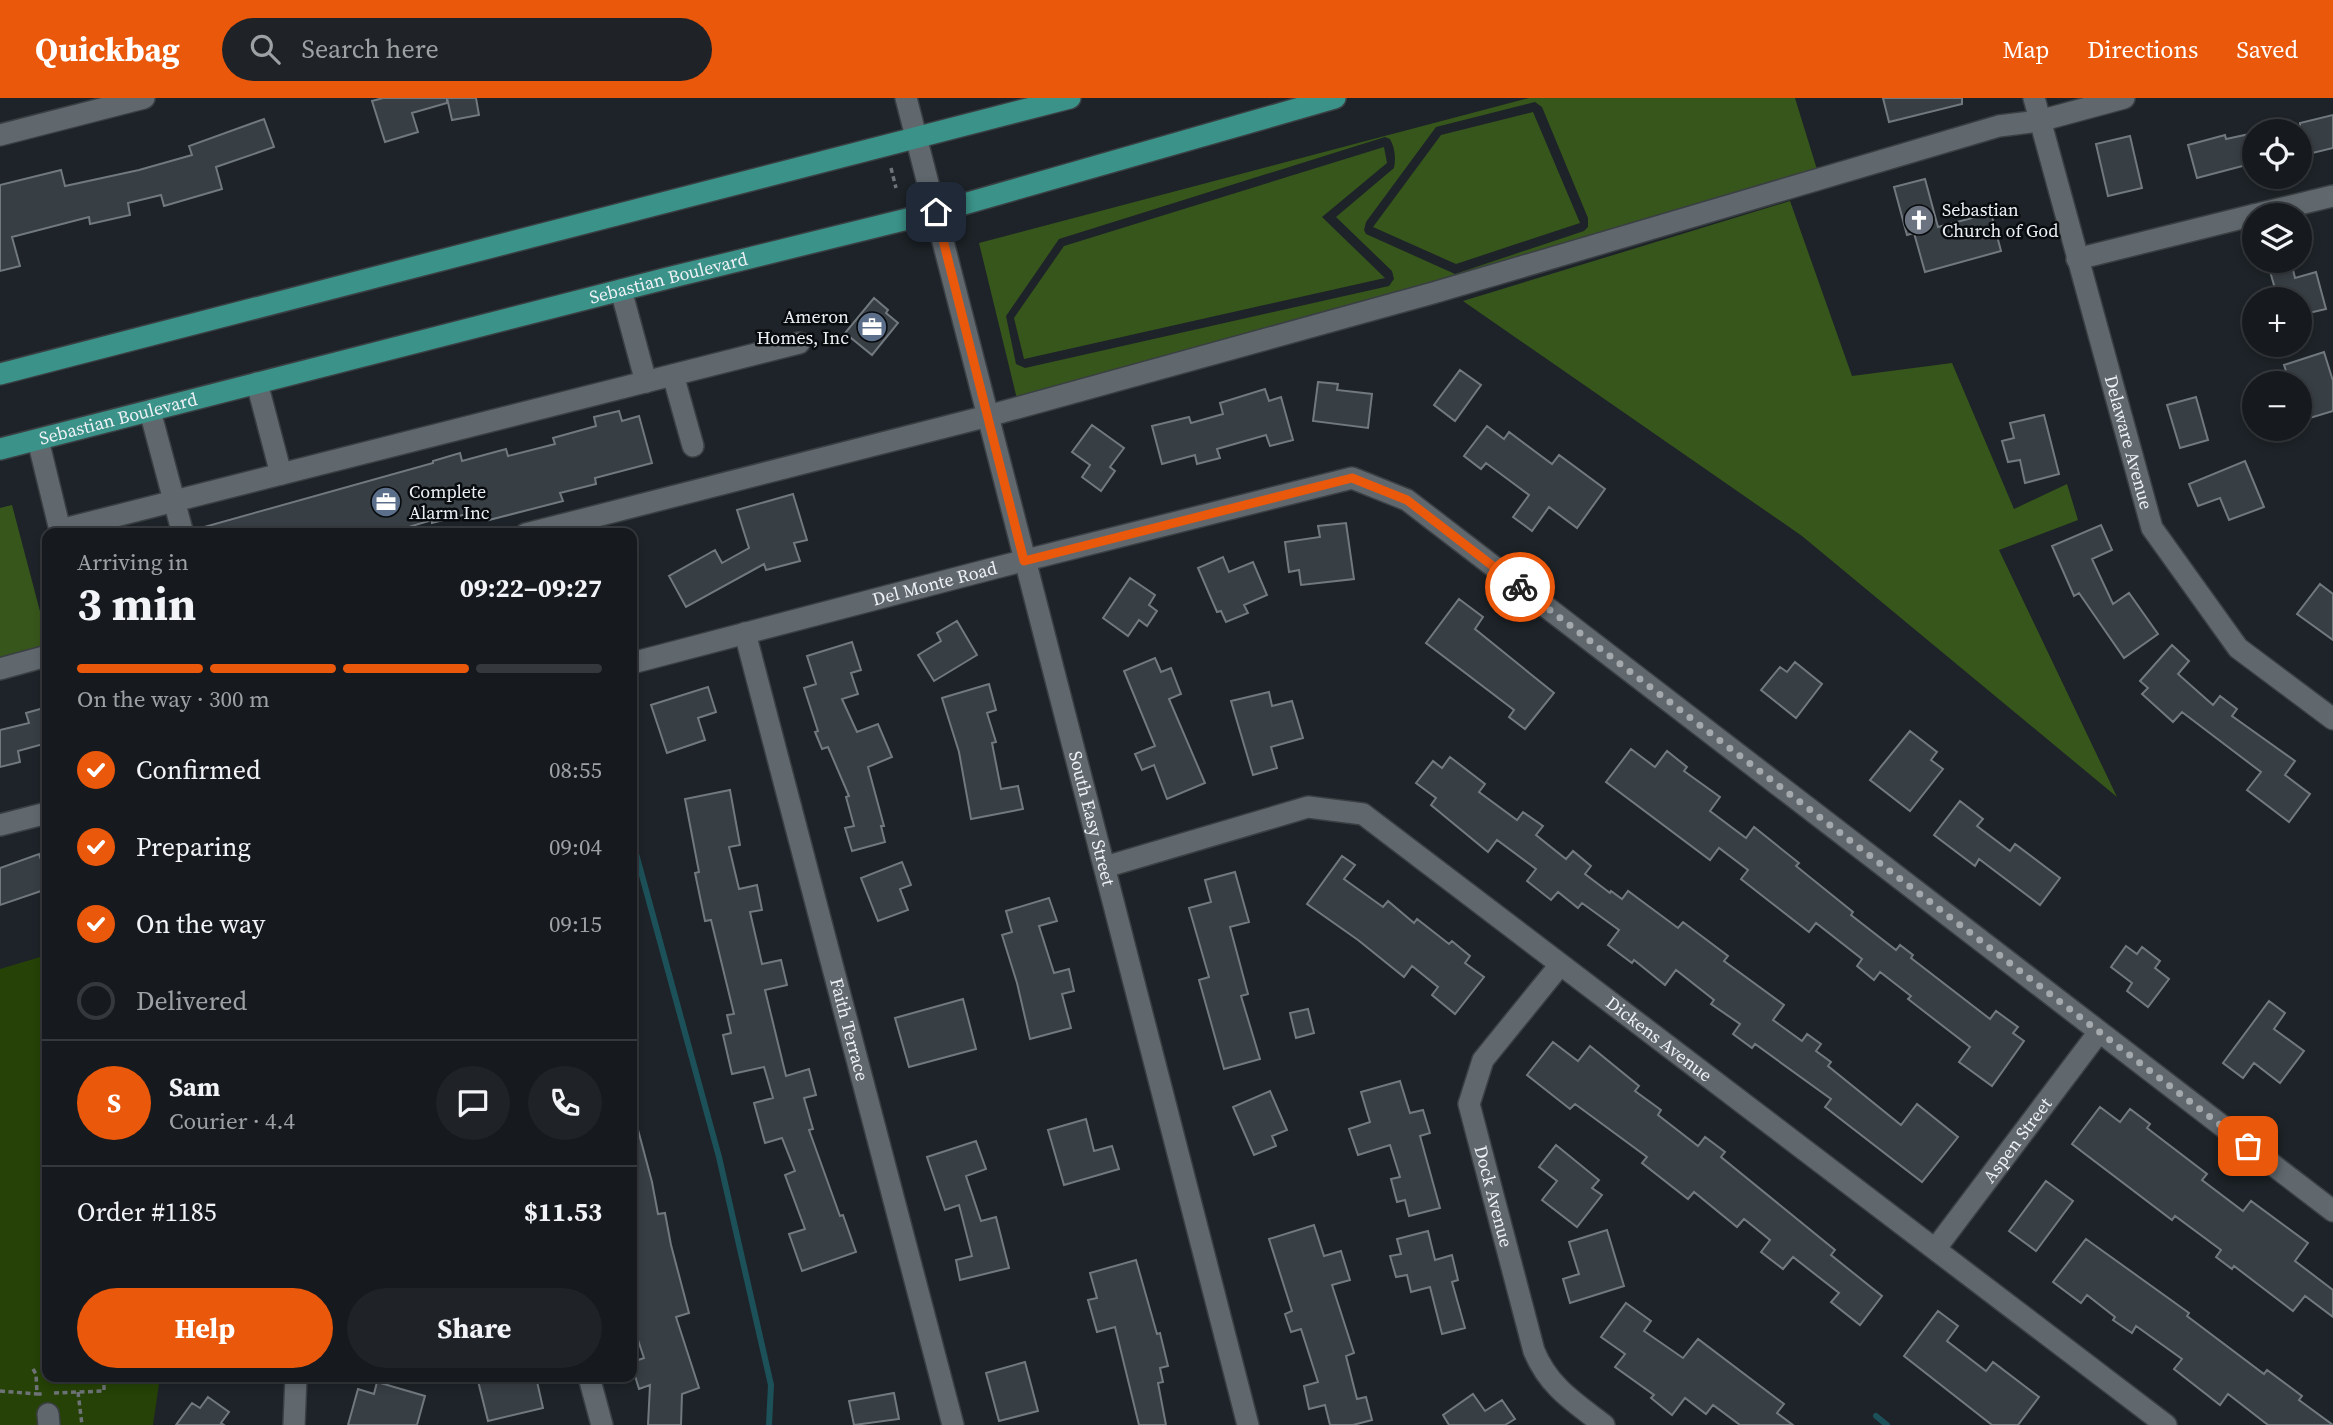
<!DOCTYPE html>
<meta charset="utf-8">
<style>
:root{--surface:#161a1e;--page:#1f2327;--text:#f1f3f6;--muted:#9ea1a4;--line:#35383c;--accent:#ea580c}
body{margin:0;font-family:"Source Serif 4",serif;background:var(--page);color:var(--text);height:100vh;display:flex;flex-direction:column;font-size:26px;white-space:nowrap}
*{box-sizing:border-box;margin:0}
p{font-size:23px;color:var(--muted)}
.icon{flex:none;width:38px;height:38px;fill:none;stroke:currentColor;stroke-width:2;stroke-linecap:round;stroke-linejoin:round}
.map{position:relative;flex:1;overflow:hidden}
.details{position:absolute;left:42px;top:430px;width:595px;height:854px;display:flex;flex-direction:column;background:var(--surface);border-radius:14px;box-shadow:0 4px 10px #0003,0 0 0 2px var(--line)}
.details>*{flex:none}
.buttons{position:absolute;left:2242px;top:21px;display:grid;gap:14px}
.buttons a{display:grid;place-items:center;width:70px;height:70px;border-radius:50%;background:var(--surface);box-shadow:0 4px 10px #0003,0 0 0 2px var(--line);font-size:35px}
.pin{position:absolute;display:grid;place-items:center;width:60px;height:60px;color:#fff;margin:-30px;border-radius:14px;box-shadow:0 4px 10px #0006}
.courier{position:absolute;display:grid;place-items:center;width:70px;height:70px;margin:-35px;border:5px solid #ea580c;border-radius:50%;background:#fff;color:#222;box-shadow:0 2px 9px #0007}
.headline em{font-style:normal;font-weight:700}
.headline div{display:flex;flex-direction:column-reverse}
.headline{display:flex;align-items:center;justify-content:space-between;height:119px;padding:0 35px}
h1{font-size:46px;font-weight:700;line-height:52px}
.bar{display:grid;grid-template-columns:repeat(4,1fr);gap:10px 7px;align-content:center;height:84px;padding:0 35px}
.bar i{height:9px;border-radius:5px;background:var(--line)}
.bar .active{background:var(--accent)}
.bar p{grid-column:span 4}
.line{display:flex;align-items:center;gap:18px;padding:0 35px;border-top:2px solid var(--line)}
.line div{flex:1}
.round{display:grid;place-items:center;flex:none;width:74px;height:74px;border-radius:37px;background:var(--page)}
ol{padding:0 35px;list-style:none}
li{display:flex;align-items:center;gap:21px;height:77px}
li p{margin-inline-start:auto}
li .icon{padding:7px;border-radius:50%;background:var(--accent);color:#fff;stroke-width:4}
li:last-child{color:var(--muted)}
li i{width:38px;height:38px;border:4px solid var(--line);border-radius:50%}
.primary-button{display:flex;gap:14px;margin-top:auto;padding:14px 35px}
.primary-button a{flex:1;height:80px;border-radius:42px;background:var(--accent);color:#fff;font-size:28px;font-weight:700;line-height:80px;text-align:center}
.primary-button a+a{background:var(--page);color:var(--text)}
header{display:flex;align-items:center;gap:42px;box-sizing:border-box;height:98px;padding:0 35px;background:var(--accent);color:#fff}
header strong{font-size:33px}
nav{display:flex;gap:38px;margin-inline-start:auto;font-size:24px}
.search{width:490px;height:63px;background:var(--page);display:flex;align-items:center;gap:18px;box-sizing:border-box;padding:0 24px;border-radius:38px;color:var(--muted);font-size:26px}
.map>svg:first-child{display:block}
.green{fill:#264206}
.forest{fill:#37561b;fill-rule:evenodd}
.lines{fill:none;stroke-linecap:round;stroke-linejoin:round}
.stream{stroke:#1d5159;stroke-width:6}
.building{fill:#373e44;stroke:#71797f;stroke-width:2}
.minor-casing{stroke:#3a3f43;stroke-width:24}
.major-casing{stroke:#3a3f43;stroke-width:24}
.path{stroke:#6e7378;stroke-width:3.5;stroke-dasharray:5 3.5;stroke-linecap:butt}
.minor{stroke:#60686e;stroke-width:21}
.major{stroke:#3a9288;stroke-width:21}
.done{stroke:#a4a9ad;stroke-width:7;stroke-dasharray:0 12.6}
.route{stroke:#ea580c;stroke-width:9}
.labels{text-anchor:middle;stroke-width:5;stroke-linejoin:round;paint-order:stroke}
.poi-label{font-size:18px;fill:#edf1f5;stroke:#090c0e;text-anchor:start}
.street-label{font-size:18px;fill:#edf1f5;stroke:#090c0e}
</style>
<header>
<strong>Quickbag</strong>
<div class="search"><svg class="icon" aria-label="search" viewBox="0 0 24 24"><circle cx="10" cy="10" r="6"/><path d="M15 15l6 6"/></svg>Search here</div>
<nav><a>Map</a><a>Directions</a><a>Saved</a></nav>
</header>
<div class="map">
<svg width="2333" height="1327" viewBox="0 0 2333 1327">
<rect width="100%" height="100%" fill="#1d2328"/>
<!-- green -->
<path class="green" d="M47 857V1279H160L153 1327H0V871Z"/>
<!-- forest -->
<path class="forest" d="M1529 0H1795L1819 78 1018 305 979 145ZM1535 4 1542 9 1588 120V129L1584 133 1455 176 1366 136 1364 132 1366 124 1436 29ZM1385 39 1390 41C1395 50 1396 60 1394 70L1336 119 1392 173 1394 181 1389 188 1025 270 1016 266 1006 218 1059 141Z
M1533 14 1580 125 1456 166 1373 129 1441 37Z
M1384 49 1387 65 1322 119 1385 180 1024 261 1014 220 1064 148Z
M1790 103 1852 278 1952 265 2014 411 2067 386 2078 422 1999 452 2117 699 1802 438 1463 203Z
M12 407 47 540V554L0 566V410Z"/>
<g class="lines">
<!-- stream -->
<path class="stream" d="M632 741 719 1059 771 1287 769 1327
M1876 1318 1887 1327"/>
</g>
<!-- building -->
<path class="building" d="M383 0H447V5L412 15 418 34 385 44 372 3Z
M447 0H476L479 17 452 22Z
M1883 0H1962V6L1889 24Z
M2333 17V50L2300 58V25Z
M264 21 274 49 216 69 222 91 164 108 161 97 128 105 130 117 90 126 89 119 12 139 20 168 0 173V87L61 72 65 88 139 72 192 57 189 48Z
M2254 35V65L2197 80 2188 47 2225 37 2226 41Z
M2130 38 2142 90 2108 98 2096 46Z
M1925 81 1938 129 1991 115 2001 153 1925 174 1914 135 1907 137 1894 89Z
M2267 163H2291L2295 180 2316 174 2326 211 2300 217V201H2278Z
M874 200 888 212 886 215 898 225 872 257 845 235Z
M2324 254 2333 283V313L2300 323V285H2290L2284 267Z
M1460 272 1481 287 1455 323 1434 307Z
M1318 284 1338 286 1337 292 1372 296 1368 330 1313 323Z
M1265 291 1269 303 1281 299 1293 342 1270 348 1266 337 1217 351 1220 360 1197 366 1195 357 1162 366 1152 328 1189 319 1191 325 1223 316 1220 305Z
M2196 299 2208 342 2180 350 2167 307Z
M619 313 622 323 639 318 652 365 595 380 596 386 560 395 563 403 489 422 486 411 432 425V422L385 436H197V431L433 365V363L460 355 462 363 506 351 508 358 555 346 553 340 596 328 594 319Z
M2044 317 2059 376 2025 385 2020 362 2008 364 2002 343 2014 340 2010 325Z
M1092 327 1124 350 1110 369 1115 373 1101 393 1082 379 1090 367 1072 354Z
M1487 328 1504 341 1509 334 1552 366 1559 357 1605 391 1577 430 1549 409 1532 433 1513 419 1529 397 1486 365 1481 371 1464 358Z
M2245 363 2264 409 2229 422 2220 400 2198 408 2189 386Z
M793 396 807 442 794 445 800 463 766 472 764 466 686 509 669 478 715 452 722 465 749 450 737 412Z
M1346 425 1354 481 1301 487 1299 472 1289 474 1285 444 1320 439 1318 428Z
M2101 427 2112 452 2092 461 2113 506 2129 495 2158 536 2124 560 2079 495 2074 498 2052 448Z
M1223 459 1229 474 1253 464 1267 497 1244 507 1248 515 1226 524 1221 513 1217 514 1198 470Z
M1130 480 1155 497 1149 507 1157 513 1147 528 1139 522 1128 538 1103 520Z
M2320 486 2333 496V542L2297 516Z
M1459 501 1483 519 1475 531 1554 595 1525 631 1509 619 1514 612 1426 545Z
M957 523 977 557 934 583 918 557 941 543 937 535Z
M852 544 861 572 851 575 858 596 842 601 857 634 878 626 892 659 868 669 884 728H881L885 744 852 753 845 730 854 728 846 699 849 698 828 649 822 651 815 634 818 633 804 590 816 586 807 558Z
M2172 547 2189 563 2178 576 2213 607 2220 598 2237 611 2232 618 2295 663 2285 677 2310 696 2289 724 2247 692 2261 674 2182 614 2173 624 2142 596 2148 590 2140 583Z
M1155 560 1161 574 1171 570 1181 596 1169 601 1205 685 1167 701 1154 667 1142 672 1135 656 1155 648 1124 573Z
M1795 564 1822 586 1796 620 1761 592 1780 569 1787 574Z
M989 586 996 612 987 615 996 644 992 645 1001 691 1018 688 1023 711 971 721 959 654 942 600Z
M708 589 716 614 698 620 705 642 667 655 651 607Z
M1269 594 1272 608 1292 603 1303 640 1271 649 1277 670 1253 677 1231 603Z
M47 609V645L18 653 20 664 0 669V632L29 625 26 615Z
M1910 633 1937 654 1931 662 1943 671 1910 713 1870 682Z
M1631 651 1655 669 1667 653 1687 669 1684 673 1720 699 1710 713 1746 740 1754 729 1799 765 1796 768 1853 814 1851 817 1896 852 1900 847 1913 857 1911 860 1990 921 1996 913 2018 929 2013 935 2024 943 1992 988 1959 964 1970 949 1908 901 1911 898 1880 874 1874 882 1857 868 1862 861 1816 825 1809 834 1769 803 1741 781 1748 772 1719 750 1710 762 1606 684Z
M1450 659 1485 686 1479 694 1517 722 1523 714 1543 728 1536 737 1566 761 1573 753 1591 768 1585 776 1610 795 1611 793 1622 801 1628 793 1678 830 1683 824 1728 858 1724 863 1784 907 1773 922 1802 943 1807 936 1821 946 1816 953 1831 964 1828 968 1901 1027 1917 1006 1958 1039 1922 1084 1825 1009 1831 1001 1755 946 1752 950 1733 936 1740 926 1711 906 1714 902 1676 872 1665 887 1634 862 1632 865 1608 847 1619 832 1582 805 1578 810 1558 794 1551 802 1527 783 1536 771 1497 742 1488 754 1431 707 1436 700 1416 685 1433 663 1442 670Z
M730 692 740 747 729 749 739 791 757 787 762 812 750 814 762 866 781 862 787 887 765 892 786 978 809 971 816 997 804 1000 813 1031 809 1032 840 1118 843 1117 856 1154 802 1173 789 1136 805 1131 785 1077 795 1073 782 1040 765 1045 754 1005 773 1000 764 969 732 976 723 937 731 935 727 917 734 916 711 822 705 823 695 775 699 774 685 701Z
M1960 703 1983 721 1977 728 2010 753 2015 746 2060 780 2040 807 1979 761 1975 768 1934 737Z
M39 756 47 779V791L0 807V770Z
M1342 758 1355 767 1344 781 1383 809 1388 803 1414 825 1417 821 1449 846 1452 843 1470 858 1465 865 1484 879 1455 916 1432 897 1438 889 1412 868 1404 879 1358 842 1307 806Z
M902 764 911 787 900 791 908 812 878 823 861 780Z
M1235 774 1249 824 1230 829 1248 896 1241 898 1260 961 1224 971 1199 882 1209 879 1189 810 1211 804 1205 782Z
M1049 800 1057 823 1039 828 1054 875 1069 871 1074 893 1062 896 1071 930 1030 941 1017 885 1002 837 1012 834 1006 813Z
M2126 848 2137 856 2142 849 2160 863 2155 870 2169 881 2148 909 2127 893 2132 885 2111 869Z
M963 901 976 951 909 969 895 920Z
M2269 903 2285 915 2274 931 2304 953 2280 985 2254 965 2243 980 2223 965Z
M1308 911 1314 935 1296 940 1290 915Z
M1553 944 1578 963 1590 948 1639 988 1635 993 1661 1012 1658 1017 1698 1048 1705 1039 1725 1054 1721 1059 1835 1152 1831 1157 1882 1198 1860 1227 1831 1204 1839 1195 1793 1159 1783 1171 1761 1154 1770 1142 1744 1121 1737 1129 1694 1094 1688 1101 1642 1065 1647 1059 1575 1006 1570 1011 1527 977Z
M1400 983 1410 1015 1423 1012 1430 1035 1420 1038 1440 1110 1409 1118 1405 1102 1397 1104 1391 1081 1400 1079 1390 1047 1358 1057 1349 1031 1370 1024 1361 994Z
M1270 993 1287 1032 1272 1038 1276 1048 1254 1057 1233 1009Z
M2100 1009 2120 1024 2130 1011 2150 1026 2147 1030 2207 1076 2202 1082 2243 1113 2251 1103 2308 1145 2295 1163 2333 1192V1219L2305 1198 2293 1213 2234 1168 2232 1171 2216 1159 2221 1152 2175 1118 2172 1122 2072 1046Z
M1086 1021 1094 1053 1112 1048 1119 1071 1064 1087 1048 1032Z
M637 1028 652 1084 658 1116 665 1115 671 1147 689 1215 676 1219 699 1290 682 1296 681 1327H648L650 1287 639 1291 632 1268V1264L644 1260 632 1224V1029Z
M976 1043 986 1071 966 1078 981 1123 996 1119 1009 1170 960 1182 956 1162 972 1158 959 1107 945 1112 927 1059Z
M1556 1047 1599 1082 1592 1090 1602 1097 1577 1129 1542 1102 1557 1083 1539 1069Z
M2046 1083 2073 1103 2036 1153 2009 1133Z
M1314 1127 1324 1158 1341 1153 1350 1182 1332 1187 1354 1255 1346 1258 1357 1301 1366 1299 1372 1322 1353 1327H1330L1325 1307 1309 1311 1304 1288 1318 1284 1301 1231 1291 1234 1285 1216 1292 1213 1269 1141Z
M1607 1132 1624 1188 1570 1205 1563 1181 1579 1176 1569 1144Z
M1428 1133 1435 1162 1452 1157 1458 1182 1452 1184 1465 1230 1442 1236 1430 1189 1411 1194 1407 1177 1396 1179 1390 1158 1401 1156 1397 1141Z
M2086 1141 2189 1215 2187 1218 2264 1276 2267 1272 2302 1298 2299 1302 2333 1327H2268L2228 1296 2220 1307 2174 1271 2182 1261 2136 1228 2132 1235 2113 1222 2115 1219 2087 1197 2081 1205 2053 1184Z
M1136 1162 1157 1236 1160 1235 1168 1268 1160 1270 1163 1284 1158 1285 1166 1327H1139L1115 1229 1097 1234 1088 1202 1097 1200 1090 1175Z
M1626 1205 1651 1223 1644 1233 1683 1260 1698 1241 1784 1306 1777 1315 1793 1327H1740L1713 1307 1706 1316 1685 1300 1672 1317 1651 1300 1654 1297 1615 1269 1625 1256 1601 1239Z
M1938 1213 1958 1228 1947 1243 1986 1273 1993 1264 2039 1299 2018 1327H1992L1904 1258Z
M1025 1264 1038 1313 999 1323 986 1275Z
M477 1279H536L543 1310 488 1323Z
M377 1284 425 1298 417 1327H348L358 1291 374 1296Z
M894 1295 899 1321 854 1327 849 1303Z
M1473 1296 1485 1313 1502 1302 1515 1321 1505 1327H1449L1443 1317Z
M208 1299 229 1314 221 1325 224 1327H176L192 1305 200 1310Z"/>
<g class="lines">
<!-- minor casing -->
<g class="minor-casing">
<g id="minor">
<path id="s1" d="M906 0 1248 1327"/>
<path id="s2" d="M2034 0 2152 430 2238 550 2333 621"/>
<path d="M0 37 144 0"/>
<path d="M2254 117 2333 98"/>
<path d="M2077 161 2254 117"/>
<path d="M621 192 646 284"/>
<path d="M673 277 693 348"/>
<path d="M257 285 281 376"/>
<path d="M150 313 183 436"/>
<path d="M38 342 60 432 799 245"/>
<path d="M526 436 988 318 1433 195 1999 28 2039 23 2124 0"/>
<path id="s3" d="M745 535 953 1327"/>
<path id="s4" d="M632 565 987 472 1352 380 1407 402 2333 1113"/>
<path d="M0 571 47 558"/>
<path d="M0 727 47 715"/>
<path id="s5" d="M1105 769 1308 709 1363 716 2166 1327"/>
<path id="s6" d="M1560 867 1483 962 1469 1006 1534 1253C1549 1289 1574 1304 1604 1327"/>
<path id="s7" d="M1936 1150 2099 934"/>
<path d="M589 1279 602 1327"/>
<path d="M48 1316 49 1327"/>
<path d="M294 1327 296 1279"/>
</g>
</g>
<!-- major casing -->
<g class="major-casing">
<g id="major">
<path d="M0 276 1070 0"/>
<path id="s8" d="M0 351 668 180 936 114 1335 0"/>
</g>
</g>
<!-- path -->
<path class="path" d="M891 70 896 90
M33 1271 36 1276 37 1296H42
M0 1293 37 1296
M78 1294 82 1327
M54 1295 104 1293V1279"/>
<!-- minor -->
<use href="#minor" class="minor"/>
<!-- major -->
<use href="#major" class="major"/>
</g>
<g class="lines">
<!-- done -->
<path class="done" d="M1520 489 2248 1048"/>
<!-- route -->
<path class="route" d="M936 114 1024 463 1352 380 1407 402 1520 489"/>
</g>
<!-- icons -->
<defs>
<g id="church-disc" transform="scale(1.575)"><circle r="9.5" fill="#6b7280" stroke="#090c0e"/><path d="M-1.2-6h2.4v3.5h3.3v2.4h-3.3V6h-2.4V-.1h-3.3v-2.4h3.3Z" fill="#fff"/></g>
<g id="office-disc" transform="scale(1.575)"><circle r="9.5" fill="#5c6f8a" stroke="#090c0e"/><path d="M-6-3h4V-5.5h4V-3h4V5H-6ZM-1-4.5V-3h2v-1.5ZM-6 0V1H6V0Z" fill="#fff"/></g>
</defs>
<g fill-rule="evenodd">
<use href="#church-disc" x="1919" y="122"/>
<use href="#office-disc" x="872" y="229"/>
<use href="#office-disc" x="386" y="404"/>
</g>
<g class="labels">
<!-- poi labels -->
<g class="poi-label">
<text x="1942" y="118">Sebastian<tspan x="1942" dy="21">Church of God</tspan></text>
<text x="849" y="225" text-anchor="end">Ameron<tspan x="849" dy="21">Homes, Inc</tspan></text>
<text x="409" y="400">Complete<tspan x="409" dy="21">Alarm Inc</tspan></text>
</g>
<!-- street labels -->
<g class="street-label">
<text dy="6" stroke="none"><textPath href="#s8" startOffset="690">Sebastian Boulevard</textPath></text>
<text dy="6" stroke="none"><textPath href="#s8" startOffset="122">Sebastian Boulevard</textPath></text>
<text dy="6" stroke="none"><textPath href="#s2" startOffset="357">Delaware Avenue</textPath></text>
<text dy="6" stroke="none"><textPath href="#s4" startOffset="313">Del Monte Road</textPath></text>
<text dy="6" stroke="none"><textPath href="#s1" startOffset="744">South Easy Street</textPath></text>
<text dy="6" stroke="none"><textPath href="#s3" startOffset="410">Faith Terrace</textPath></text>
<text dy="6" stroke="none"><textPath href="#s5" startOffset="639">Dickens Avenue</textPath></text>
<text dy="6" stroke="none"><textPath href="#s7" startOffset="135">Aspen Street</textPath></text>
<text dy="6" stroke="none"><textPath href="#s6" startOffset="264">Dock Avenue</textPath></text>
</g>
</g>
</svg>
<div class="buttons">
<a><svg class="icon" aria-label="locate" viewBox="0 0 24 24"><circle cx="12" cy="12" r="6"/><path d="M12 2v4M12 18v4M2 12h4M18 12h4"/></svg></a>
<a><svg class="icon" aria-label="layers" viewBox="0 0 24 24"><path d="M12 4l9 5-9 5-9-5zM3 14l9 5 9-5"/></svg></a>
<a>+</a>
<a>−</a>
</div>
<div class="pin" style="left:2248px;top:1048px;background:#ea580c"><svg class="icon" aria-label="bag" viewBox="0 0 24 24"><path d="M5 8h14l-1 12H6zM9 8a3 3 0 0 1 6 0"/></svg></div>
<div class="pin" style="left:936px;top:114px;background:#1f2937"><svg class="icon" aria-label="home" viewBox="0 0 24 24"><path d="M3 11l9-7 9 7M6 9v11h12V9"/></svg></div>
<div class="courier" style="left:1520px;top:489px"><svg class="icon" aria-label="bike" viewBox="0 0 24 24"><circle cx="6" cy="16" r="4"/><circle cx="18" cy="16" r="4"/><path d="M6 16l4-8h5l3 8M10 8l3 8H6M13 5h3"/></svg></div>
<section class="details">
<div class="headline"><div><h1>3 min</h1><p>Arriving in</p></div><em>09:22–09:27</em></div>
<div class="bar"><i class="active"></i><i class="active"></i><i class="active"></i><i></i><p>On the way · 300 m</p></div>
<ol>
<li><svg class="icon" aria-label="check" viewBox="0 0 24 24"><path d="M5 12l5 5 9-10"/></svg>Confirmed<p>08:55</p></li>
<li><svg class="icon" aria-label="check" viewBox="0 0 24 24"><path d="M5 12l5 5 9-10"/></svg>Preparing<p>09:04</p></li>
<li><svg class="icon" aria-label="check" viewBox="0 0 24 24"><path d="M5 12l5 5 9-10"/></svg>On the way<p>09:15</p></li>
<li><i></i>Delivered</li>
</ol>
<div class="line" style="height:126px"><b class="round" style="background:var(--accent);color:#fff">S</b><div><b>Sam</b><p>Courier · 4.4</p></div><a class="round"><svg class="icon" aria-label="chat" viewBox="0 0 24 24"><path d="M4 5h16v11H9l-5 4z"/></svg></a><a class="round"><svg class="icon" aria-label="phone" viewBox="0 0 24 24"><path d="M5 4h4l2 5-3 2q2 4 5 5l2-3 5 2v4C11 20 4 13 5 4z"/></svg></a></div>
<div class="line" style="height:91px"><div>Order #1185</div><b>$11.53</b></div>
<div class="primary-button"><a>Help</a><a>Share</a></div>
</section>
</div>
